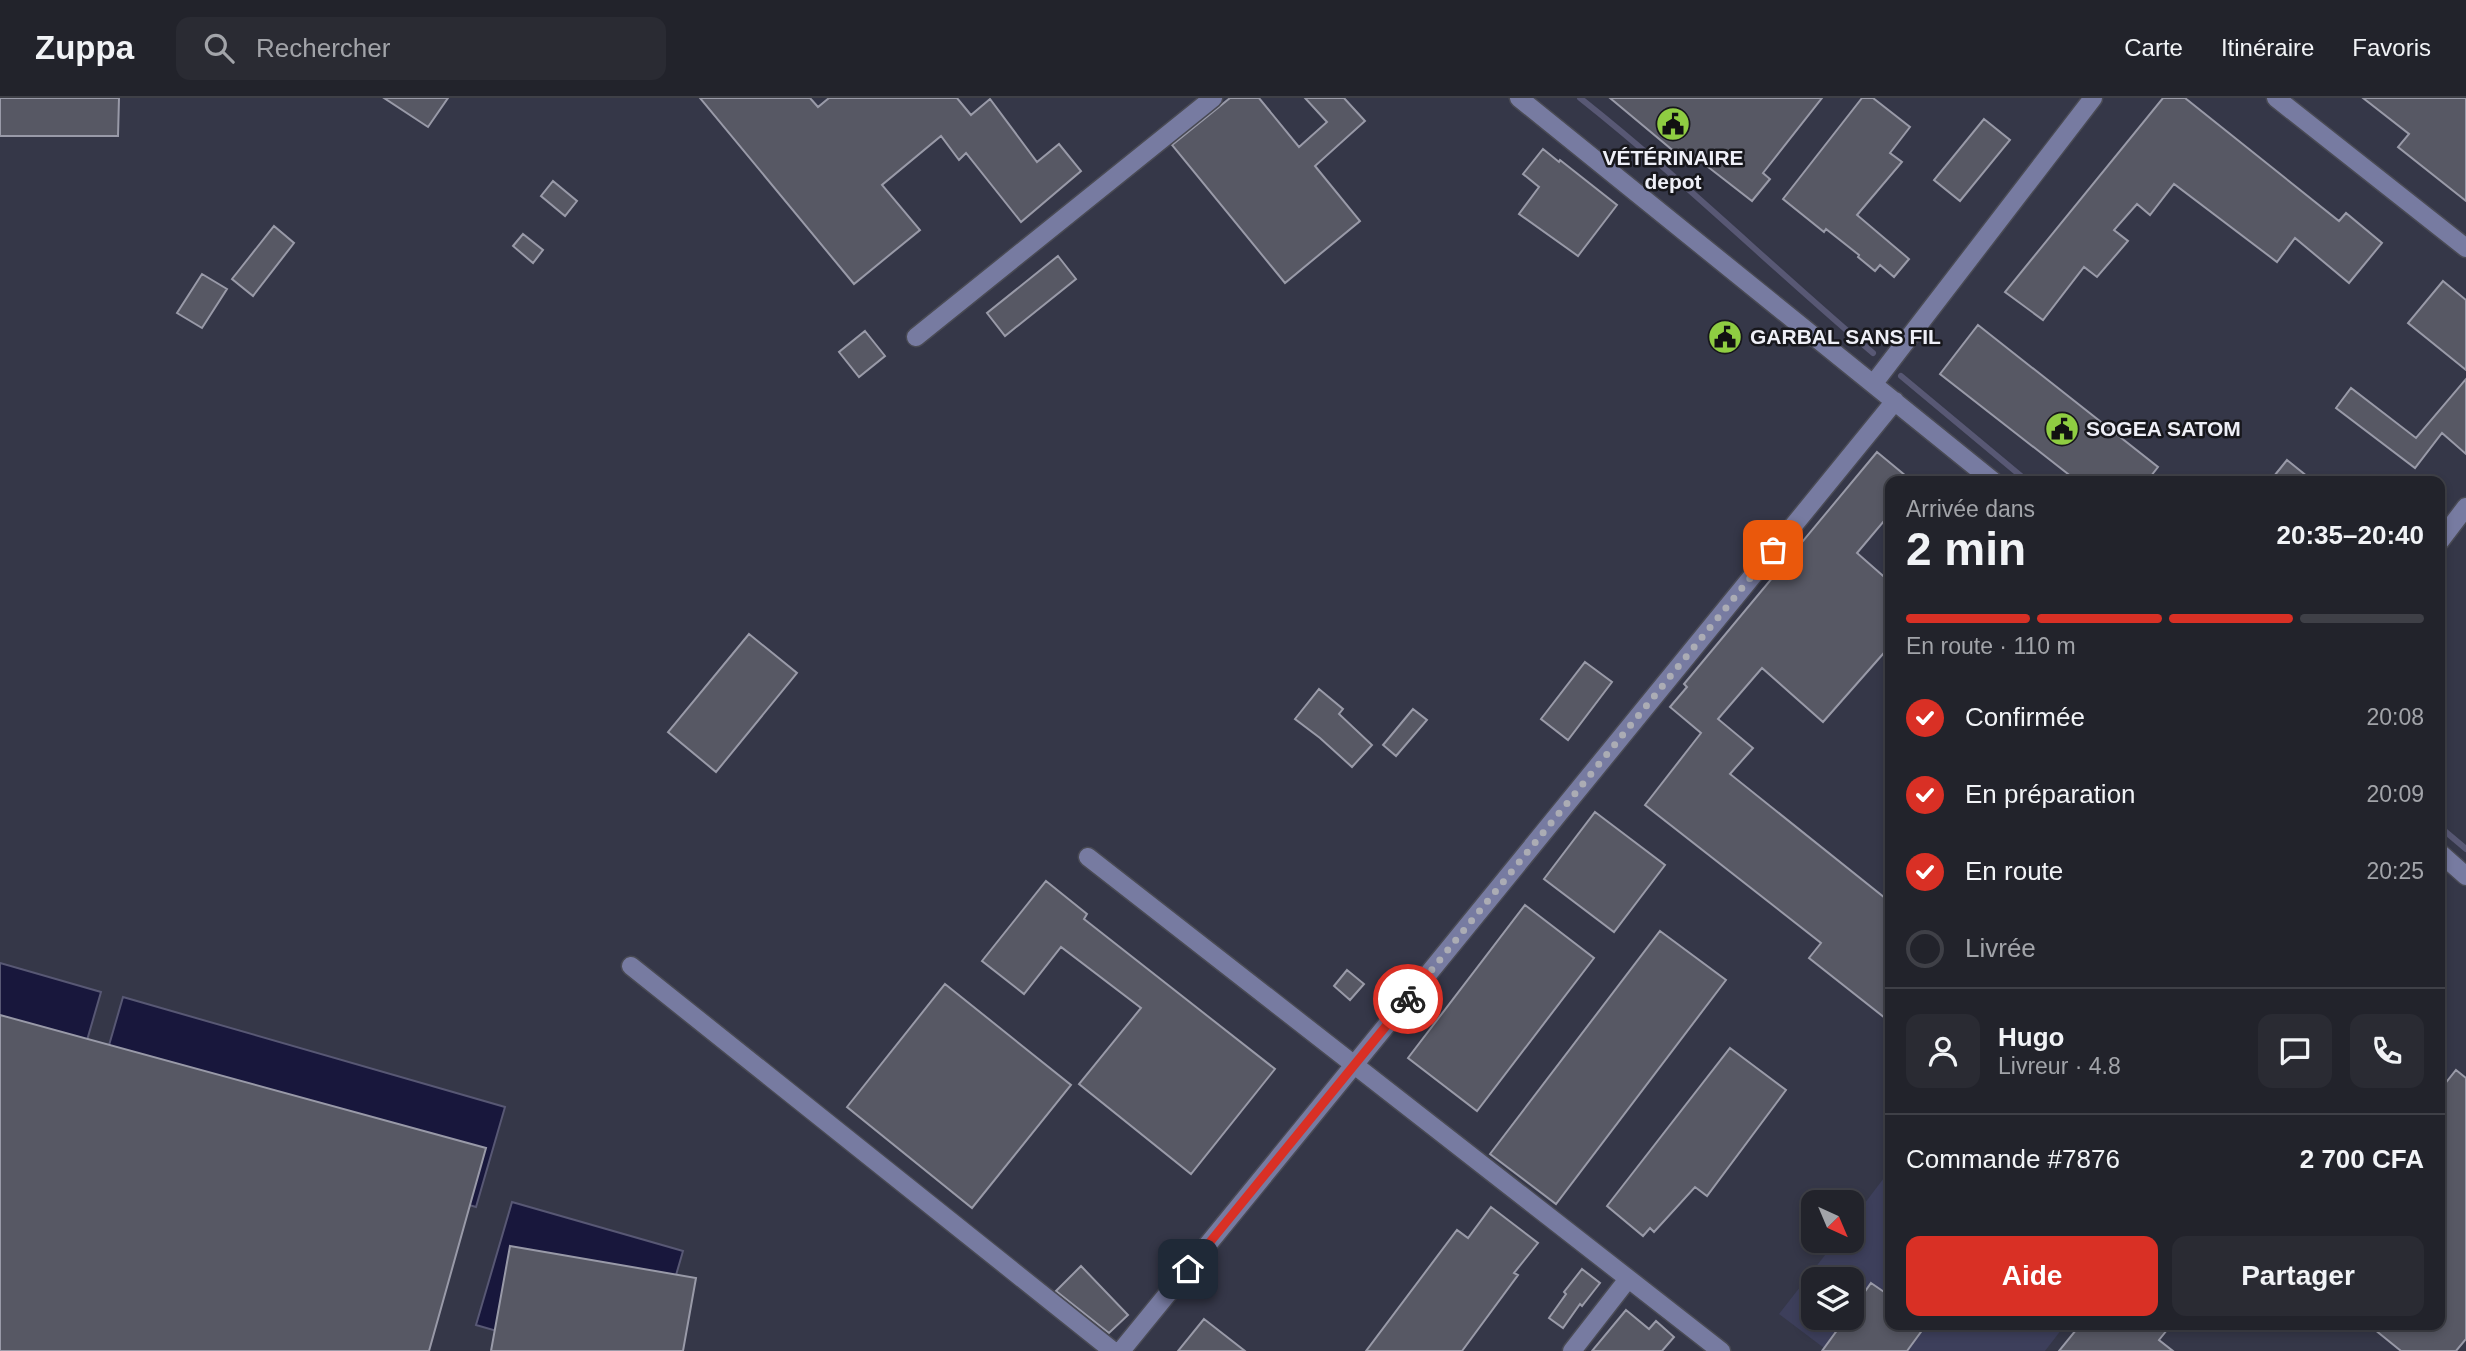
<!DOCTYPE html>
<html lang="fr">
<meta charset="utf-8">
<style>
:root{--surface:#22232b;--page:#2a2b33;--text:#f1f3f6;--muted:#a2a4a9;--line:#3f4047;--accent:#d93025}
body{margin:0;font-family:Arial,sans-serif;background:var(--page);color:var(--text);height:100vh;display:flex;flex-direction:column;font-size:26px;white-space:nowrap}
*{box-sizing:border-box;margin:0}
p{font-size:23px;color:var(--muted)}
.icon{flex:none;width:38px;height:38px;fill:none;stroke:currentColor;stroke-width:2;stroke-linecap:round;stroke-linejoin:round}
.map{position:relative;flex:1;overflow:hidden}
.details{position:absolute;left:1885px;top:378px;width:560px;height:854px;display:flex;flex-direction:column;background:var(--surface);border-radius:14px;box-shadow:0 4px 10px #0003,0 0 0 2px var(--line)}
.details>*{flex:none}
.needle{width:46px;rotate:136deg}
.tools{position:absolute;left:1801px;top:1092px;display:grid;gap:14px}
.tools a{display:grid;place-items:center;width:63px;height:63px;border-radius:14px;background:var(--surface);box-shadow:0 4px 10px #0003,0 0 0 2px var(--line);font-size:35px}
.pin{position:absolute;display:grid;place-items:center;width:60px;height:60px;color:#fff;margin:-30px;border-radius:14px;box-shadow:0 4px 10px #0006}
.courier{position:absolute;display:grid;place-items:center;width:70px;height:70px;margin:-35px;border:5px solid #d93025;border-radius:50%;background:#fff;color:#222;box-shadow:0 2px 9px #0007}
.summary em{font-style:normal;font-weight:700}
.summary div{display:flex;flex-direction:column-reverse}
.summary{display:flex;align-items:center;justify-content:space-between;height:119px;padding:0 21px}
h1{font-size:46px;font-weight:700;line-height:52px}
.bar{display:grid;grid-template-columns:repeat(4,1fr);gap:10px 7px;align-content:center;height:84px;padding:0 21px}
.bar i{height:9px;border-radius:5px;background:var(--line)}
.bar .active{background:var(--accent)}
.bar p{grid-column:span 4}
.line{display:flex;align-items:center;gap:18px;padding:0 21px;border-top:2px solid var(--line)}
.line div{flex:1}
.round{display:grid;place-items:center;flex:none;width:74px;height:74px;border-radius:14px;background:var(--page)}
ol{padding:0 21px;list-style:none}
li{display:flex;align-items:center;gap:21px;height:77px}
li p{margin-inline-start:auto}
li .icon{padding:7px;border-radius:50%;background:var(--accent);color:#fff;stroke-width:4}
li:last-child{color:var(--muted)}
li i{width:38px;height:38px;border:4px solid var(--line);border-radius:50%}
.primary-button{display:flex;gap:14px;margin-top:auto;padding:14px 21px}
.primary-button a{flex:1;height:80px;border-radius:14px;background:var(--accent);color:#fff;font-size:28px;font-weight:700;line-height:80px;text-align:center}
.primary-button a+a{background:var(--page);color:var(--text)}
header{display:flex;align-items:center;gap:42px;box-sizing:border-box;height:98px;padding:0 35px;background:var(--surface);border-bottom:2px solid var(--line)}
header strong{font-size:33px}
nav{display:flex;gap:38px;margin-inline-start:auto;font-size:24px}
.search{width:490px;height:63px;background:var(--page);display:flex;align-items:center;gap:18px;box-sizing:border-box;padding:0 24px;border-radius:14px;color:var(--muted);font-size:26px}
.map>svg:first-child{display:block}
.built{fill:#353748;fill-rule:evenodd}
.green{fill:#3d3f5b;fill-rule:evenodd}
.water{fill:#18173c;stroke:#585874;stroke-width:2}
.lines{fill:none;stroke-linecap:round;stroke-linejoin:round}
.stream{stroke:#585874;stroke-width:6}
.building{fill:#575864;stroke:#999aa8;stroke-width:2}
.minor-casing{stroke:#494a54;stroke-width:21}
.minor{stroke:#777ba1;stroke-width:18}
.done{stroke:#abacb4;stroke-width:7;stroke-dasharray:0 12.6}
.route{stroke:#d93025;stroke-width:9}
.labels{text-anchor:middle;stroke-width:5;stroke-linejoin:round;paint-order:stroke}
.poi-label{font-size:21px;font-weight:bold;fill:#eeeff7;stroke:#17171c;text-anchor:start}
</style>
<header>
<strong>Zuppa</strong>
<div class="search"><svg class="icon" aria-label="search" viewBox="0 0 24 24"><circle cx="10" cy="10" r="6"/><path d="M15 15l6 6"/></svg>Rechercher</div>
<nav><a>Carte</a><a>Itinéraire</a><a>Favoris</a></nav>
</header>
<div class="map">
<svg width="2466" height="1253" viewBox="0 0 2466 1253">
<rect width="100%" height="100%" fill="#2e2f39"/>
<!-- built -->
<path class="built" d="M0 0H2466V1253H0ZM1890 383H2440V1227H1890ZM1813 1104H1852V1143H1813ZM1813 1181H1852V1220H1813Z"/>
<!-- green -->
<path class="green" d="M1890 1072V1227H2065L2045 1253H1828L1779 1216 1836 1143H1852V1122ZM1813 1181H1852V1220H1813Z"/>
<!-- water -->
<path class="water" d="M0 865 101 894 72 994 0 973Z
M123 899 505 1009 476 1109 94 999Z
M512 1104 683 1153 654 1253H567L476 1227Z"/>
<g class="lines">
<!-- stream -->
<path class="stream" d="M1580 0C1681 80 1774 171 1873 255
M1901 278 2027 383
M2440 729 2466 751"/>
</g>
<!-- building -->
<path class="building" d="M0 0H119L118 38H0Z
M384 0H448L428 29Z
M700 0H810L818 9 829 0H957L971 17 990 1 1037 64 1059 46 1081 73 1021 124 966 55 959 62 941 38 882 87 920 132 854 186Z
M1230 0H1259L1299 49 1327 24 1305 0H1344L1365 23 1315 68 1360 123 1285 185 1172 47Z
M1610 0H1822L1763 75 1770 81 1752 103 1694 58 1688 65Z
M1862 0H1873L1910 29 1890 55 1902 64 1857 117 1909 161 1894 179 1880 167 1875 173 1858 159 1859 157 1826 131 1824 134 1783 101Z
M2163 0H2185L2339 123 2346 115 2382 145 2349 185 2295 140 2277 164 2174 86 2150 117 2137 106 2114 132 2128 143 2097 179 2084 169 2043 222 2005 194Z
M2363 0H2466V103L2398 49 2409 36Z
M1984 21 2010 42 1960 103 1934 82Z
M1543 51 1559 64 1560 62 1617 107 1578 158 1519 116 1539 89 1523 76Z
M553 83 577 103 565 118 541 98Z
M274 128 294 145 253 198 232 181Z
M523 136 543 152 533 165 513 148Z
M1058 158 1076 181 1005 238 987 215Z
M202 176 227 191 202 230 177 215Z
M2443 183 2466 202V272L2408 225Z
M1978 227 2158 369 2147 383H2077L1940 276Z
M865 233 885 258 859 279 839 254Z
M2466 281V356L2442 335 2415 370 2336 310 2351 290 2416 340Z
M1877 354 1912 383H1890V416L1857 455 1890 484V548L1823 624 1762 570 1718 621 1753 650 1730 676 1890 804V924L1809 860 1821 845 1645 707 1701 635 1670 609 1687 589 1684 586Z
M2287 362 2313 383H2270Z
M749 536 797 575 716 674 668 634Z
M1585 564 1612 584 1568 642 1541 621Z
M1319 591 1343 611 1339 616 1372 647 1352 669 1320 640 1295 621Z
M1413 611 1427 622 1396 658 1383 647Z
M1595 714 1665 767 1614 834 1544 781Z
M1046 783 1087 816 1084 821 1275 971 1191 1076 1079 986 1141 910 1061 849 1024 896 982 863Z
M1525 807 1594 860 1477 1013 1408 960Z
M1660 833 1726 882 1556 1106 1490 1056Z
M1347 872 1364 886 1350 902 1334 888Z
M945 886 1071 987 972 1110 847 1009Z
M0 917 486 1050 429 1253H0Z
M1730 950 1786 992 1707 1098 1695 1089 1654 1134 1650 1130 1643 1138 1607 1108Z
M2456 972 2466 980V1241L2456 1253H2401L2369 1227H2440V992Z
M1491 1109 1538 1145 1514 1175 1518 1177 1462 1253H1366L1457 1132 1468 1140Z
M510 1148 696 1180 683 1253H491Z
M1081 1168 1128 1217 1109 1235 1056 1193Z
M1582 1171 1600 1185 1582 1208 1580 1206 1563 1230 1549 1220 1566 1196 1564 1194Z
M1871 1185 1890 1198V1227H1926L1907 1253H1822L1846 1220H1852V1212Z
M1626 1212 1649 1231 1656 1223 1674 1239 1662 1253H1592Z
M1204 1221 1245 1253H1178Z
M2080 1227H2171L2159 1242 2173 1253H2059Z"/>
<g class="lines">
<!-- minor casing -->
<g class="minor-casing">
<path id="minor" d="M1519 0 1993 383
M2276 0 2466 150
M916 239 1213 0
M1874 285 2093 0
M2440 443 2466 409
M2440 755 2466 778
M1088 759 1721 1253
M631 868 1113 1253
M1121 1253 1895 303
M1572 1253 1628 1181"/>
</g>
<!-- minor -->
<use href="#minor" class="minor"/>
</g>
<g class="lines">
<!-- done -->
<path class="done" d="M1408 901 1773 452"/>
<!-- route -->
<path class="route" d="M1188 1171 1408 901"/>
</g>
<!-- icons -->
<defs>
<g id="civic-disc" transform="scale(1.75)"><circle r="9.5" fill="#8fcd42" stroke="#17171c"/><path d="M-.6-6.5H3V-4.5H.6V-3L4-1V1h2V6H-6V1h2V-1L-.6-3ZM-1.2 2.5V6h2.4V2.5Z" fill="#111"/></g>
</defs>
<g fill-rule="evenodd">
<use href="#civic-disc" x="1673" y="26"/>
<use href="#civic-disc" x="1725" y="239"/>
<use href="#civic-disc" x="2062" y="331"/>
</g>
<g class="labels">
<!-- poi labels -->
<g class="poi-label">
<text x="1673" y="67" text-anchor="middle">VÉTÉRINAIRE<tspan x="1673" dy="24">depot</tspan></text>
<text x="1750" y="246">GARBAL SANS FIL</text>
<text x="2086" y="338">SOGEA SATOM</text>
</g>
</g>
</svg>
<div class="tools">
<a><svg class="needle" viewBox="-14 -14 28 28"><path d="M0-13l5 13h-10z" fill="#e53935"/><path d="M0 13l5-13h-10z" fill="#a2a4a9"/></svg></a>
<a><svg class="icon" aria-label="layers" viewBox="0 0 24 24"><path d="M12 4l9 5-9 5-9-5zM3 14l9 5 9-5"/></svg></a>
</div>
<div class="pin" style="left:1773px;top:452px;background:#ea580c"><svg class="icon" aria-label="bag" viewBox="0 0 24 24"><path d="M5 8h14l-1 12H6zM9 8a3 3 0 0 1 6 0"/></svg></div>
<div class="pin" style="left:1188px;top:1171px;background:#1f2937"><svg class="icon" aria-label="home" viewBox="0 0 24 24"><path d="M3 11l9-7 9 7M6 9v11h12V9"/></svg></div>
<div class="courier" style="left:1408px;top:901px"><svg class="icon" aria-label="bike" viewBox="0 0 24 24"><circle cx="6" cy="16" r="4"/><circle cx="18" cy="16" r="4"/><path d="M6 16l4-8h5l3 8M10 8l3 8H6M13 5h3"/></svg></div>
<section class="details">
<div class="summary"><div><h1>2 min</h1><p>Arrivée dans</p></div><em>20:35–20:40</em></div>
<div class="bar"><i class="active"></i><i class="active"></i><i class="active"></i><i></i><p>En route · 110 m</p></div>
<ol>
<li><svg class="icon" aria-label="check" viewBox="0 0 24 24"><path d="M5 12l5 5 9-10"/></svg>Confirmée<p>20:08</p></li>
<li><svg class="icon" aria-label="check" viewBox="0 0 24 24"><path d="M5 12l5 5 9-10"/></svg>En préparation<p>20:09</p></li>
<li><svg class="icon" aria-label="check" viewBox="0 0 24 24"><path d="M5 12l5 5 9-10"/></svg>En route<p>20:25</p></li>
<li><i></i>Livrée</li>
</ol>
<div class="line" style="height:126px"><a class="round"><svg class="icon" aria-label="person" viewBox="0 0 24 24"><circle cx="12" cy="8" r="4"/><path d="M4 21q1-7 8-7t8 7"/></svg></a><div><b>Hugo</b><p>Livreur · 4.8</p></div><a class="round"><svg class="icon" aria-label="chat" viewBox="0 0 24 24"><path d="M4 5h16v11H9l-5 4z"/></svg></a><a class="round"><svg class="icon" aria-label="phone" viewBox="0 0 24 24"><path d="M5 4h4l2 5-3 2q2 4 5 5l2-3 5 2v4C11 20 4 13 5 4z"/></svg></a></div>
<div class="line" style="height:91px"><div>Commande #7876</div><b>2 700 CFA</b></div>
<div class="primary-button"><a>Aide</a><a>Partager</a></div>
</section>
</div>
